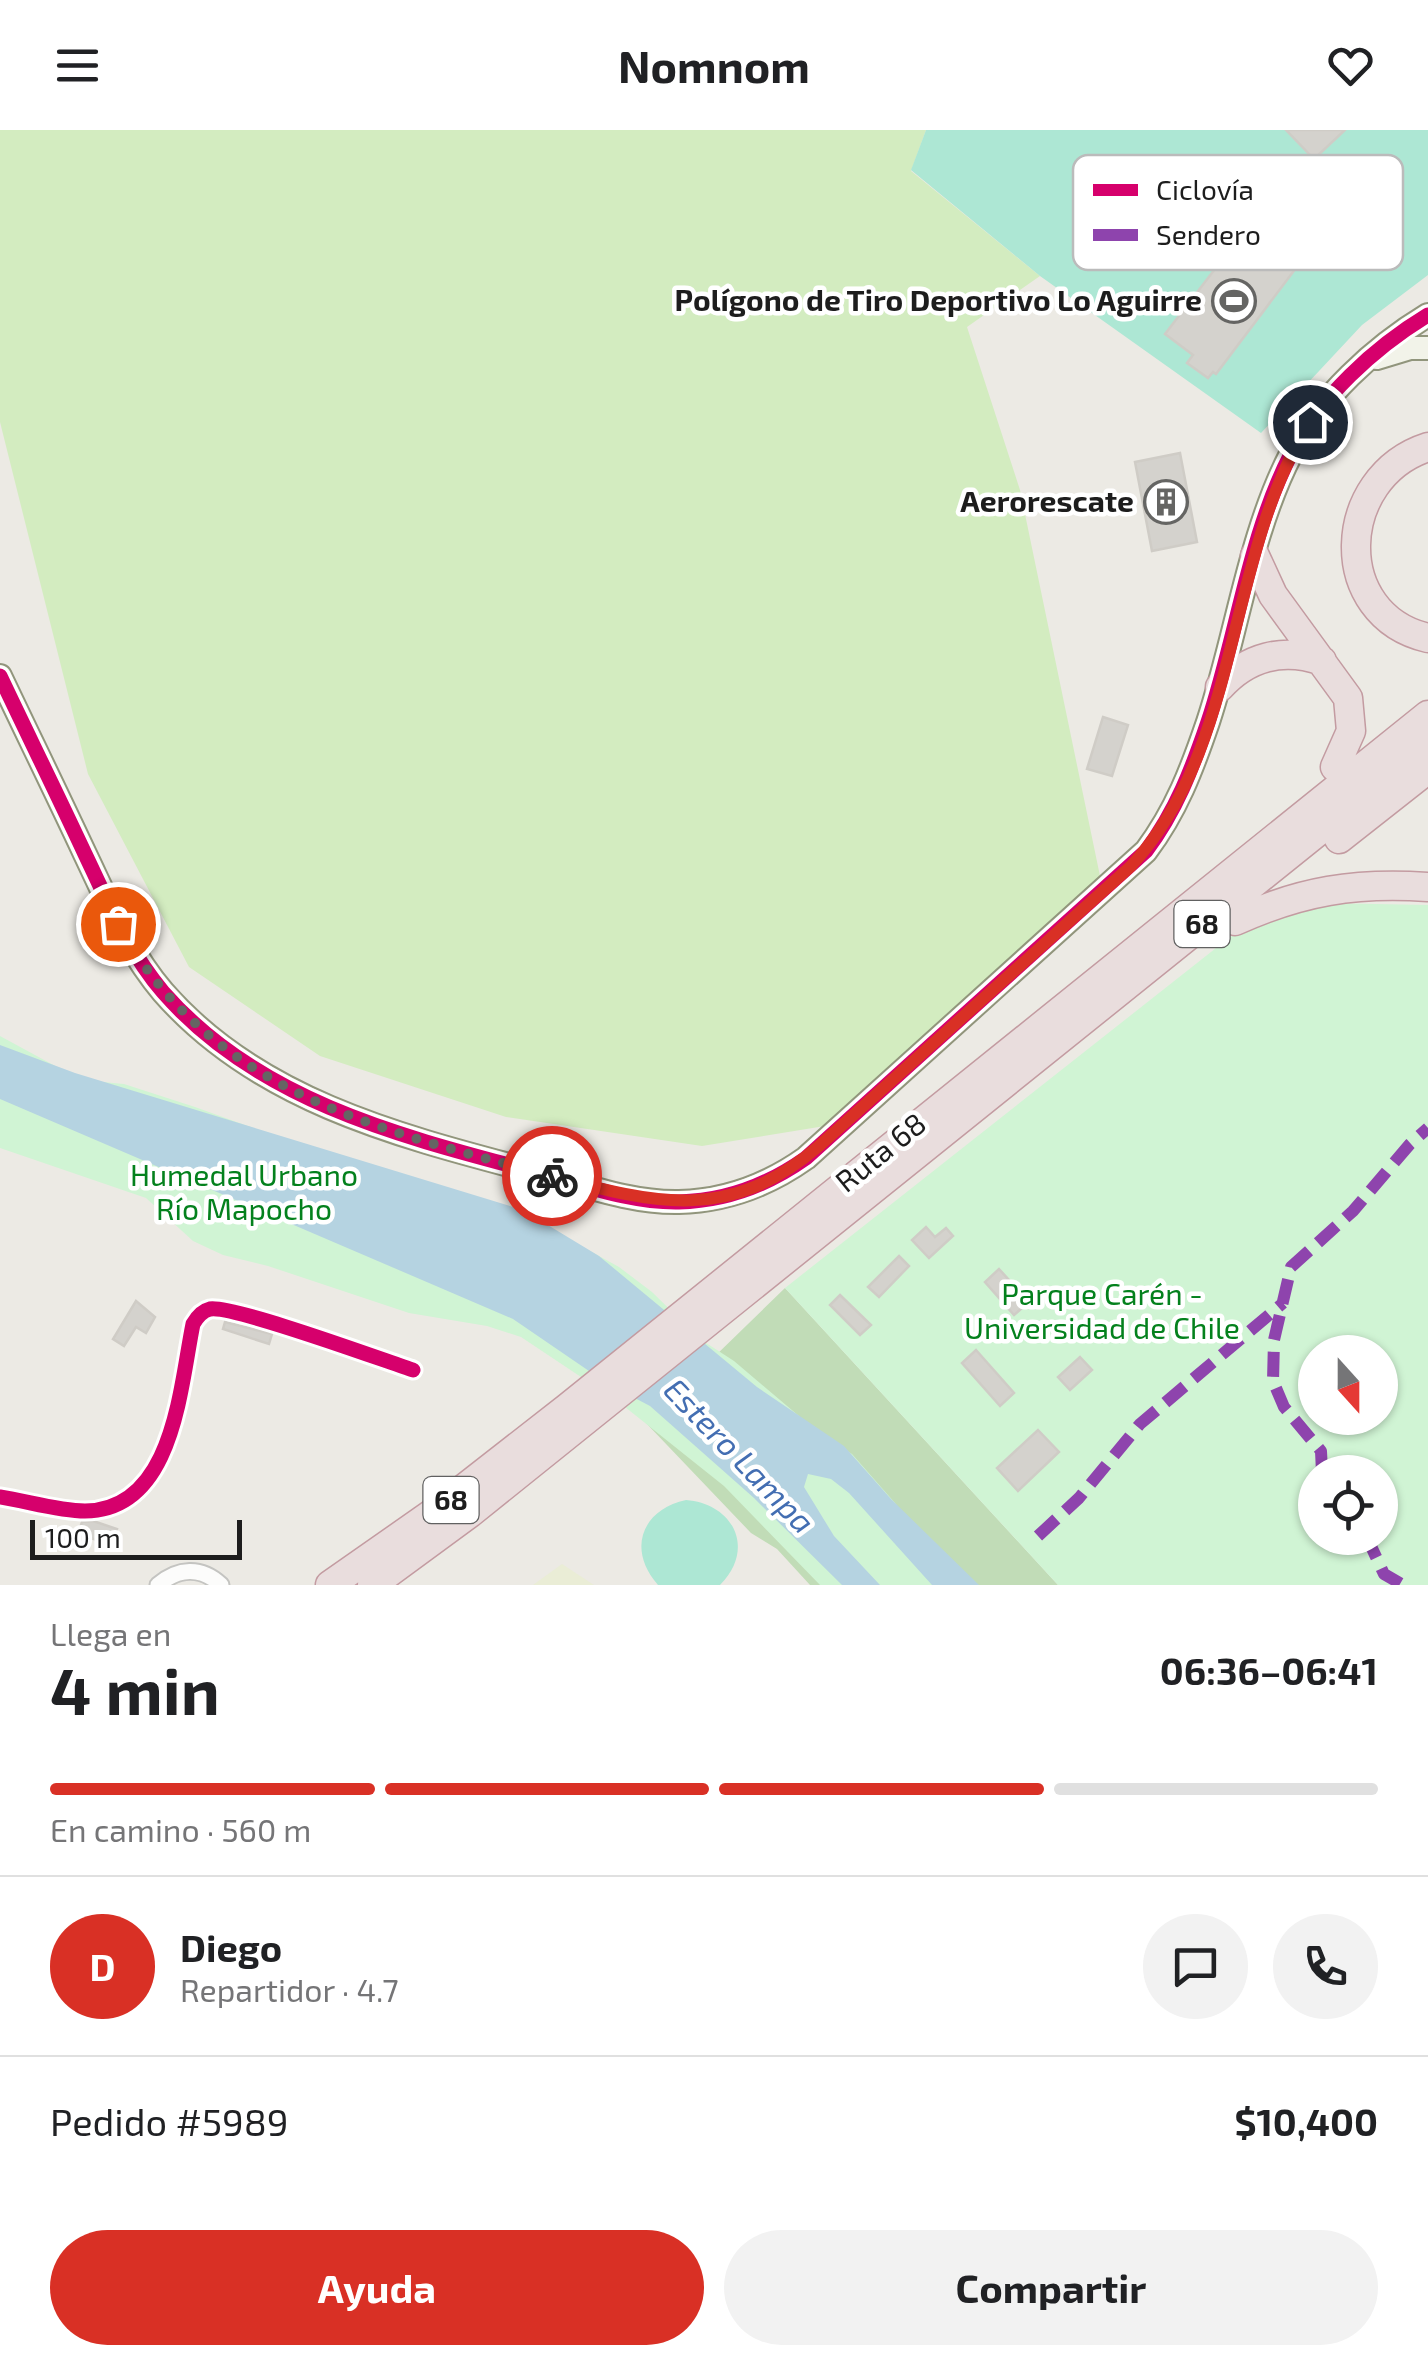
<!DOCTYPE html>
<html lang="es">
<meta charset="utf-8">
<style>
:root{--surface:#fff;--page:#f2f2f2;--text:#202124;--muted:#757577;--line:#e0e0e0;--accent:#d93025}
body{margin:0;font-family:"Exo 2",sans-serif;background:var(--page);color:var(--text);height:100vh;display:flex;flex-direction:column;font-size:38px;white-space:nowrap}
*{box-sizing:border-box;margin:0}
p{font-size:32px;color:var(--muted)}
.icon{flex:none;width:55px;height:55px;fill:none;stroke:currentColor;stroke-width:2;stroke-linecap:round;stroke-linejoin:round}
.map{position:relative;height:1455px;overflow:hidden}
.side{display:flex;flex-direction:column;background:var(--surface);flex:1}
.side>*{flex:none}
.needle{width:65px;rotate:159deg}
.tools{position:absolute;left:1298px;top:1205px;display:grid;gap:20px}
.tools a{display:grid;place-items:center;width:100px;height:100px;border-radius:50%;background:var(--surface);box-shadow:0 2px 8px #0004;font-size:50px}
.scale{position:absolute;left:30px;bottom:25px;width:212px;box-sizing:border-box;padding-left:10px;border:5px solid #1d1d1d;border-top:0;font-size:28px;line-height:35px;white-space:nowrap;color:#1d1d1d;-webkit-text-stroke:8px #fff;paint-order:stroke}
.pin{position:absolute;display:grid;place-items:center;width:85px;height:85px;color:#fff;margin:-42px;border:5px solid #fff;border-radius:50%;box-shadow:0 2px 10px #0007}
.courier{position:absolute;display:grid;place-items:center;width:100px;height:100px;margin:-50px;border:8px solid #d93025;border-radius:50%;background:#fff;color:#222;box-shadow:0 2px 12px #0007}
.headline em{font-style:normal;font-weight:700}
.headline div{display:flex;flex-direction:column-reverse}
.headline{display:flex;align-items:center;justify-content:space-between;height:170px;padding:0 50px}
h1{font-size:65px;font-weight:700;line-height:75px}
.bar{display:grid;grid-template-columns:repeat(4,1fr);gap:15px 10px;align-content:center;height:120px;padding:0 50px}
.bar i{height:12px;border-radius:8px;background:var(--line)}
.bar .on{background:var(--accent)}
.bar p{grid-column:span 4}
.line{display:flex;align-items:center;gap:25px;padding:0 50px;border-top:2px solid var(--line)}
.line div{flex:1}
.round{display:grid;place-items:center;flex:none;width:105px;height:105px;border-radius:52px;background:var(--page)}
.cta{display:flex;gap:20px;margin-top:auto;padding:20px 50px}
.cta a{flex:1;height:115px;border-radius:60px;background:var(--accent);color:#fff;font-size:40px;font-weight:700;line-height:115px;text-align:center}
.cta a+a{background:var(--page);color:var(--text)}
header{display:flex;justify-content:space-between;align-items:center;height:130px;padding:0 50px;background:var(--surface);font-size:45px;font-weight:700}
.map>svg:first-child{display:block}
.farmland{fill:#eaedd6}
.grass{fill:#d3ecc0}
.forest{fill:#c1dcb7}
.park{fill:#d0f4d4;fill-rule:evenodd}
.pitch{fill:#ade7d4}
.water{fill:#b5d3e1}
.building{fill:#d4d2cd;stroke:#cfccc6;stroke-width:2.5}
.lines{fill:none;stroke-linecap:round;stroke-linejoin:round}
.street-casing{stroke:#c4c4c1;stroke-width:19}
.secondary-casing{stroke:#91957c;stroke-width:26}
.highway-casing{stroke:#c39ba1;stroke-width:31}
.street{stroke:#fcfcfb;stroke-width:15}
.secondary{stroke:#f2f3e9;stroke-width:22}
.highway{stroke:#e9dddd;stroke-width:28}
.quiet{stroke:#8e44ad;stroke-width:12;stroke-dasharray:25 12;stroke-linecap:butt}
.cycleway-casing{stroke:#fff;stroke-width:21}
.cycleway{stroke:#d6006c;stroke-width:15}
.done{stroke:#656563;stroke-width:10;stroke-dasharray:0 18}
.route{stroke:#d93025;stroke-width:12}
.labels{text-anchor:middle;stroke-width:9;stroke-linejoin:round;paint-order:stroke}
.shield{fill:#fff;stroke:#616161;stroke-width:2.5}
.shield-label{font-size:28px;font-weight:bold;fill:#1d1d1d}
.poi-label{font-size:30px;font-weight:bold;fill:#1d1d1d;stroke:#fff;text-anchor:end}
.street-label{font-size:30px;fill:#1d1d1d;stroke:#fff}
.park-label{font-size:30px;fill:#04811d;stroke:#fff}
.water-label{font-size:32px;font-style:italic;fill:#436eb2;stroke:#fff}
.key{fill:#fff;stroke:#bbb;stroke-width:2.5}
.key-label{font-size:28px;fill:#1d1d1d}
</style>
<header><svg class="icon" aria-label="menu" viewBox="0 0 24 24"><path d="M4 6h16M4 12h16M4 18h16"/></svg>Nomnom<svg class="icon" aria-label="heart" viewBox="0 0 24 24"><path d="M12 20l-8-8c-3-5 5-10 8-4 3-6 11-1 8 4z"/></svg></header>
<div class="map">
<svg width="1428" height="1455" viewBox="0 0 1428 1455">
<rect width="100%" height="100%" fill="#eceae4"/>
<!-- farmland -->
<path class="farmland" d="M562 1434 594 1455H533Z"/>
<!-- grass -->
<path class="grass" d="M0 0H926L911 41 1040 146 967 197 1020 360 1100 746 825 996 702 1016 506 987 320 926 189 837 88 644 0 292Z"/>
<!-- forest -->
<path class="forest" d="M785 1158 1058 1455H810L777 1419 751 1403 646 1293Z"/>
<!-- park -->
<path class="park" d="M1322 773 1428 775V1455H1058L785 1158 1230 807ZM1315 1222H1380V1288H1315ZM1315 1342H1380V1408H1315Z
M0 906 81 950 124 954 195 977 581 1116 619 1137 652 1162 700 1209 734 1231 819 1303 852 1324 895 1373 953 1455H820L724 1356 620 1273 521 1207 487 1196 409 1183 268 1136 223 1125 193 1111 146 1068 0 1018Z"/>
<!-- pitch -->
<path class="pitch" d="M926 0H1428V145L1362 195 1261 303 1040 146 911 40Z
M686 1370C734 1374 756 1419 720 1455H658C627 1420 641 1380 686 1370Z"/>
<!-- water -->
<path class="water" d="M0 915 75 943 523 1080 599 1126 757 1257 844 1316 891 1369 979 1455H932L849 1363 831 1349 808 1344 804 1357 834 1406 880 1455H842L754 1368 650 1276 608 1254 513 1189 0 969Z"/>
<!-- building -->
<path class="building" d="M1286 0H1345L1314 29Z
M1245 100 1296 138 1216 244 1213 242 1208 248 1187 233 1193 225 1165 204Z
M1180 323 1197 412 1152 421 1135 332Z
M1103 587 1128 595 1112 646 1087 639Z
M926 1097 935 1107 946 1098 953 1106 929 1128 912 1110Z
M899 1126 909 1136 879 1167 868 1157Z
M999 1139 1029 1172 1014 1185 985 1152Z
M840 1165 871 1195 860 1205 830 1175Z
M136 1171 155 1187 146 1203 136 1197 124 1216 113 1209Z
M225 1192 272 1204 269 1214 223 1199Z
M976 1220 1014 1263 1000 1276 962 1233Z
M1080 1227 1092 1240 1070 1260 1058 1247Z
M1038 1300 1059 1322 1018 1361 997 1338Z
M93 1391 117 1399 112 1415 78 1404 82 1392Z"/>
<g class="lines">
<!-- street casing -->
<g class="street-casing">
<path id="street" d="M0 1367C27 1371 58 1381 85 1381 174 1380 180 1257 193 1194 197 1187 202 1181 210 1179 233 1175 380 1229 413 1240
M158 1455C178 1438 201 1436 221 1455"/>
</g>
<!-- secondary casing -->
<g class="secondary-casing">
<path id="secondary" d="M1377 228 1410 218H1428
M0 546C28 605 57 664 85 724 108 772 128 821 163 862 259 972 403 1007 539 1043 584 1055 631 1073 679 1072 726 1071 768 1055 806 1028L1146 721C1176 681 1192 639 1208 592 1237 505 1249 405 1291 324 1319 268 1375 217 1428 185"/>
</g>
<!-- highway casing -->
<g class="highway-casing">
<path id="highway" d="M1428 317C1335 347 1329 485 1428 508
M1255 426 1273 465 1348 568 1351 601 1335 637
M1220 557C1247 527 1283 517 1322 531
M1339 709 1428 639
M1235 791C1301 761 1355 752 1428 757
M330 1455 430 1385 567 1278 1428 585
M372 1455 470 1383 1428 613"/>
</g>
<!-- street -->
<use href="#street" class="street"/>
<!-- secondary -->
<use href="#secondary" class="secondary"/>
<!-- highway -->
<use href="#highway" class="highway"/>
<!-- quiet -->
<path class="quiet" d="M1322 1342 1321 1321 1284 1277 1273 1251 1274 1210 1291 1137 1353 1081 1410 1014 1428 998
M1038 1406 1079 1368 1140 1294 1283 1173
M1362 1408 1370 1414 1384 1444 1403 1455"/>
<!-- cycleway casing -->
<g class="cycleway-casing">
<path id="cycleway" d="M0 546C28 605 57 664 85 724 108 772 128 821 163 862 259 972 403 1007 539 1043 584 1055 631 1073 679 1072 726 1071 768 1055 806 1028L1146 721C1176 681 1192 639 1208 592 1237 505 1249 405 1291 324 1319 268 1375 217 1428 185
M0 1367C27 1371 58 1381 85 1381 174 1380 180 1257 193 1194 197 1187 202 1181 210 1179 233 1175 380 1229 413 1240"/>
</g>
<!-- cycleway -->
<use href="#cycleway" class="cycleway"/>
</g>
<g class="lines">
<!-- done -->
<path class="done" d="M118 794C212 964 379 1000 552 1046"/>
<!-- route -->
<path class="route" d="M552 1046C656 1074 729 1093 819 1016L1131 736C1243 615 1224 428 1310 292"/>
</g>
<!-- icons -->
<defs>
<g id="stadium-ring" transform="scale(2.25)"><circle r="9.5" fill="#fff" stroke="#656563" stroke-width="1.5"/><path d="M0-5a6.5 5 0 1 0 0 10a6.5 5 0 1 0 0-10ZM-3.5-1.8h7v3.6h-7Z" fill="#656563"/></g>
<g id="building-ring" transform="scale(2.25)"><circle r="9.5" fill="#fff" stroke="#656563" stroke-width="1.5"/><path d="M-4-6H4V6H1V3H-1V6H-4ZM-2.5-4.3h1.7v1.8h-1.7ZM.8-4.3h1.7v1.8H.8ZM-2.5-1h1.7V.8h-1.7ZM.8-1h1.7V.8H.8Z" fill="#656563"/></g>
</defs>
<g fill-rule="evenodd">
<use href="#stadium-ring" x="1234" y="171"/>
<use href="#building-ring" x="1166" y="372"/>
</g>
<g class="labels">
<!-- shield labels -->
<g class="shield">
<rect x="1174.5" y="771" width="55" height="46" rx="8"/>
<rect x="423.5" y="1347" width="55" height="46" rx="8"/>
</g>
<g class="shield-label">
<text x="1202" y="804">68</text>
<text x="451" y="1380">68</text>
</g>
<!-- poi labels -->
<g class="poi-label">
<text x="1202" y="181">Polígono de Tiro Deportivo Lo Aguirre</text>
<text x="1134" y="382">Aerorescate</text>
</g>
<!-- street labels -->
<g class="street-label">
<text transform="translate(881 1023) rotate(-39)" y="10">Ruta 68</text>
</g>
<!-- park labels -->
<g class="park-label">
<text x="244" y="1056">Humedal Urbano<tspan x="244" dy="34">Río Mapocho</tspan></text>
<text x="1102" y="1175">Parque Carén -<tspan x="1102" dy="34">Universidad de Chile</tspan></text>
</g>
<!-- water labels -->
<g class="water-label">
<text transform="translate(739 1326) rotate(46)" y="11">Estero Lampa</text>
</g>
</g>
<!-- legend -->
<rect x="1073" y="25" width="330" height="115" rx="15" class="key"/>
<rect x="1093" y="54" width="45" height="12" fill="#d6006c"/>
<rect x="1093" y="99" width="45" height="12" fill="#8e44ad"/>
<g class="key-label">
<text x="1156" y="70">Ciclovía</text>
<text x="1156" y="115">Sendero</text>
</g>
</svg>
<div class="tools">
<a><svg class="needle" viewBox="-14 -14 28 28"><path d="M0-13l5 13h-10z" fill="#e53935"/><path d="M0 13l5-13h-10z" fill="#757577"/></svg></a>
<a><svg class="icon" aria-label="locate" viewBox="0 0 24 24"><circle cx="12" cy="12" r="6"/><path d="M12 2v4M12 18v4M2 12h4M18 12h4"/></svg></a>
</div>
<div class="scale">100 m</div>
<div class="pin" style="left:118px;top:794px;background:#ea580c"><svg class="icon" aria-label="bag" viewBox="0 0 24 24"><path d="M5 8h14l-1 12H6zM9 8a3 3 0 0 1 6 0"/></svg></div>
<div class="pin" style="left:1310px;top:292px;background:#1f2937"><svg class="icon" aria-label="home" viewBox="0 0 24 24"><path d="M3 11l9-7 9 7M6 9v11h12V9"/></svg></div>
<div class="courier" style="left:552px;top:1046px"><svg class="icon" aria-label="bike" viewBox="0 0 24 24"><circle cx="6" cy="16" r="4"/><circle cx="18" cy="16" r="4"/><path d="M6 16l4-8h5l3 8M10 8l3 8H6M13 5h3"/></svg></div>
</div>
<section class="side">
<div class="headline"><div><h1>4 min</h1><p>Llega en</p></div><em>06:36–06:41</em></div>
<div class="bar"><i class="on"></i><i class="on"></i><i class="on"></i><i></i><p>En camino · 560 m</p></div>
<div class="line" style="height:180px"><b class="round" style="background:var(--accent);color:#fff">D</b><div><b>Diego</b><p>Repartidor · 4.7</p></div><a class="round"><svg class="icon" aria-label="chat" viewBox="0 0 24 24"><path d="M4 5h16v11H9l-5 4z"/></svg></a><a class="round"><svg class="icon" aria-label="phone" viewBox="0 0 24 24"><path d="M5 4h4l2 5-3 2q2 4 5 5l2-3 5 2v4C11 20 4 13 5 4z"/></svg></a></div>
<div class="line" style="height:130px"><div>Pedido #5989</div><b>$10,400</b></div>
<div class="cta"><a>Ayuda</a><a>Compartir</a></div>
</section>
